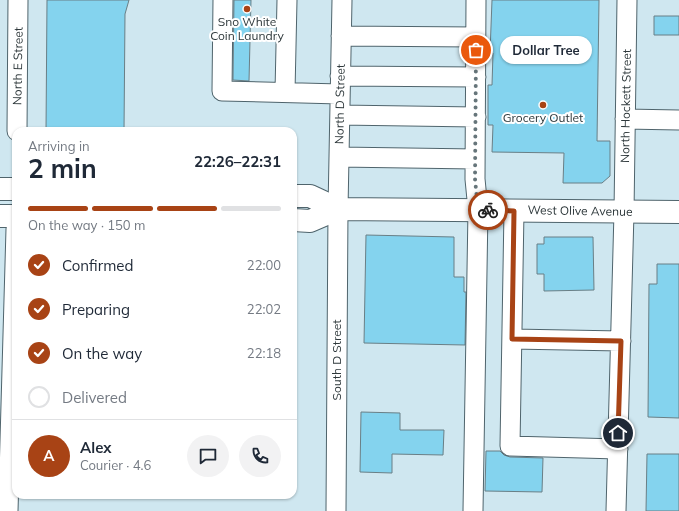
<!DOCTYPE html>
<meta charset="utf-8">
<style>
:root{--surface:#fff;--page:#f2f2f3;--text:#1f2937;--muted:#747a83;--line:#e0e1e3;--accent:#a84315}
body{margin:0;font-family:Mulish,sans-serif;background:var(--page);color:var(--text);height:100vh;display:flex;flex-direction:column;font-size:15px;white-space:nowrap}
*{box-sizing:border-box;margin:0}
p{font-size:13px;color:var(--muted)}
.icon{flex:none;width:22px;height:22px;fill:none;stroke:currentColor;stroke-width:2;stroke-linecap:round;stroke-linejoin:round}
.map{position:relative;flex:1;overflow:hidden}
.side{position:absolute;left:12px;top:127px;width:285px;height:372px;display:flex;flex-direction:column;background:var(--surface);border-radius:12px;box-shadow:0 1px 3px #0004}
.side>*{flex:none}
.pin{position:absolute;display:grid;place-items:center;width:34px;height:34px;color:#fff;margin:-17px;border:2px solid #fff;border-radius:50%;box-shadow:0 1px 4px #0007}
.courier{position:absolute;display:grid;place-items:center;width:40px;height:40px;margin:-20px;border:3px solid #a84315;border-radius:50%;background:#fff;color:#222;box-shadow:0 1px 5px #0007}
.bubble{position:absolute;height:28px;border-radius:14px;background:var(--surface);box-shadow:0 1px 3px #0004;font-size:13px;font-weight:700;line-height:28px;text-align:center}
.overview em{font-style:normal;font-weight:700}
.overview div{display:flex;flex-direction:column-reverse}
.overview{display:flex;align-items:center;justify-content:space-between;height:68px;padding:0 16px}
h1{font-size:26px;font-weight:700;line-height:30px}
.bar{display:grid;grid-template-columns:repeat(4,1fr);gap:6px 4px;align-content:center;height:48px;padding:0 16px}
.bar i{height:5px;border-radius:3px;background:var(--line)}
.bar .current{background:var(--accent)}
.bar p{grid-column:span 4}
.line{display:flex;align-items:center;gap:10px;padding:0 16px;border-top:1px solid var(--line)}
.line div{flex:1}
.round{display:grid;place-items:center;flex:none;width:42px;height:42px;border-radius:21px;background:var(--page)}
ol{padding:0 16px;list-style:none}
li{display:flex;align-items:center;gap:12px;height:44px}
li p{margin-inline-start:auto}
li .icon{padding:4px;border-radius:50%;background:var(--accent);color:#fff;stroke-width:4}
li:last-child{color:var(--muted)}
li i{width:22px;height:22px;border:2px solid var(--line);border-radius:50%}
.map>svg:first-child{display:block}
.building{fill:#84d3ee;stroke:#697f86}
.lines{fill:none;stroke-linecap:round;stroke-linejoin:round}
.minor-casing{stroke:#4f646c;stroke-width:21}
.major-casing{stroke:#4f646c;stroke-width:24}
.minor{stroke:#fff;stroke-width:19}
.major{stroke:#fff;stroke-width:22}
.done{stroke:#66757a;stroke-width:4;stroke-dasharray:0 7.2}
.route{stroke:#a84315;stroke-width:5}
.poi-dot{fill:#a84315;stroke:#fff;stroke-width:1.5}
.labels{text-anchor:middle;stroke-width:4;stroke-linejoin:round;paint-order:stroke}
.poi-label{font-size:12px;fill:#2e383b;stroke:#fff}
.street-label{font-size:12px;fill:#2e383b;stroke:#fff}
</style>
<div class="map">
<svg width="679" height="511" viewBox="0 0 679 511">
<rect width="100%" height="100%" fill="#cfe7f0"/>
<!-- building -->
<path class="building" d="M47 0H129L125 14 124 131H46Z
M234 0H251L249 81 233 80Z
M492 0H599L597 141H610V176L602 183H563L564 153 492 152 493 125H488V85H492L493 53H490Z
M654 16H679V35H654Z
M366 235 454 237V277H464V292H466L465 345 364 343Z
M544 237H593L594 290 544 291V274H537V244H544Z
M657 264H679V418L648 417 649 284H657Z
M361 412 400 413V430H444L443 455 392 454V473L360 472Z
M486 451H500L504 455 510 457 543 458 542 492 485 491Z
M647 454H679V511H646Z"/>
<g class="lines">
<!-- minor casing -->
<g class="minor-casing">
<path id="minor" d="M223 0 222 91 340 94
M341 36 476 37
M340 76 476 77
M285 92 287 0
M340 115 476 117
M625 119 679 120
M17 131 18 0
M339 157 475 159
M514 211 510 446 618 449
M512 339 621 341
M8 511 16 229
M336 511 338 209 342 0
M473 511 478 210 475 179 476 0
M616 511 624 212 627 0"/>
</g>
<!-- major casing -->
<g class="major-casing">
<path id="major" d="M0 189H16
M293 196H310L338 209
M0 216H16
M293 220 310 221 338 209 679 212"/>
</g>
<!-- minor -->
<use href="#minor" class="minor"/>
<!-- major -->
<use href="#major" class="major"/>
</g>
<g class="lines">
<!-- done -->
<path class="done" d="M476 50 475 179 478 210H488"/>
<!-- route -->
<path class="route" d="M488 210 514 211 512 339 621 341 618 433"/>
</g>
<!-- markers -->
<g class="poi-dot">
<circle cx="247" cy="9" r="4"/>
<circle cx="543" cy="105" r="4"/>
</g>
<g class="labels">
<!-- poi labels -->
<g class="poi-label">
<text x="247" y="26">Sno White<tspan x="247" dy="14">Coin Laundry</tspan></text>
<text x="543" y="122">Grocery Outlet</text>
</g>
<!-- street labels -->
<g class="street-label">
<text transform="translate(18 66) rotate(-89)" y="4">North E Street</text>
<text transform="translate(340 104) rotate(-89)" y="4">North D Street</text>
<text transform="translate(626 106) rotate(-89)" y="4">North Hockett Street</text>
<text transform="translate(580 211) rotate(1)" y="4">West Olive Avenue</text>
<text transform="translate(337 360) rotate(-90)" y="4">South D Street</text>
</g>
</g>
</svg>
<div class="pin" style="left:476px;top:50px;background:#ea580c"><svg class="icon" aria-label="bag" viewBox="0 0 24 24"><path d="M5 8h14l-1 12H6zM9 8a3 3 0 0 1 6 0"/></svg></div>
<div class="pin" style="left:618px;top:433px;background:#1f2937"><svg class="icon" aria-label="home" viewBox="0 0 24 24"><path d="M3 11l9-7 9 7M6 9v11h12V9"/></svg></div>
<div class="courier" style="left:488px;top:210px"><svg class="icon" aria-label="bike" viewBox="0 0 24 24"><circle cx="6" cy="16" r="4"/><circle cx="18" cy="16" r="4"/><path d="M6 16l4-8h5l3 8M10 8l3 8H6M13 5h3"/></svg></div>
<div class="bubble" style="left:500px;top:36px;width:92px">Dollar Tree</div>
<section class="side">
<div class="overview"><div><h1>2 min</h1><p>Arriving in</p></div><em>22:26–22:31</em></div>
<div class="bar"><i class="current"></i><i class="current"></i><i class="current"></i><i></i><p>On the way · 150 m</p></div>
<ol>
<li><svg class="icon" aria-label="check" viewBox="0 0 24 24"><path d="M5 12l5 5 9-10"/></svg>Confirmed<p>22:00</p></li>
<li><svg class="icon" aria-label="check" viewBox="0 0 24 24"><path d="M5 12l5 5 9-10"/></svg>Preparing<p>22:02</p></li>
<li><svg class="icon" aria-label="check" viewBox="0 0 24 24"><path d="M5 12l5 5 9-10"/></svg>On the way<p>22:18</p></li>
<li><i></i>Delivered</li>
</ol>
<div class="line" style="height:72px"><b class="round" style="background:var(--accent);color:#fff">A</b><div><b>Alex</b><p>Courier · 4.6</p></div><a class="round"><svg class="icon" aria-label="chat" viewBox="0 0 24 24"><path d="M4 5h16v11H9l-5 4z"/></svg></a><a class="round"><svg class="icon" aria-label="phone" viewBox="0 0 24 24"><path d="M5 4h4l2 5-3 2q2 4 5 5l2-3 5 2v4C11 20 4 13 5 4z"/></svg></a></div>
</section>
</div>
